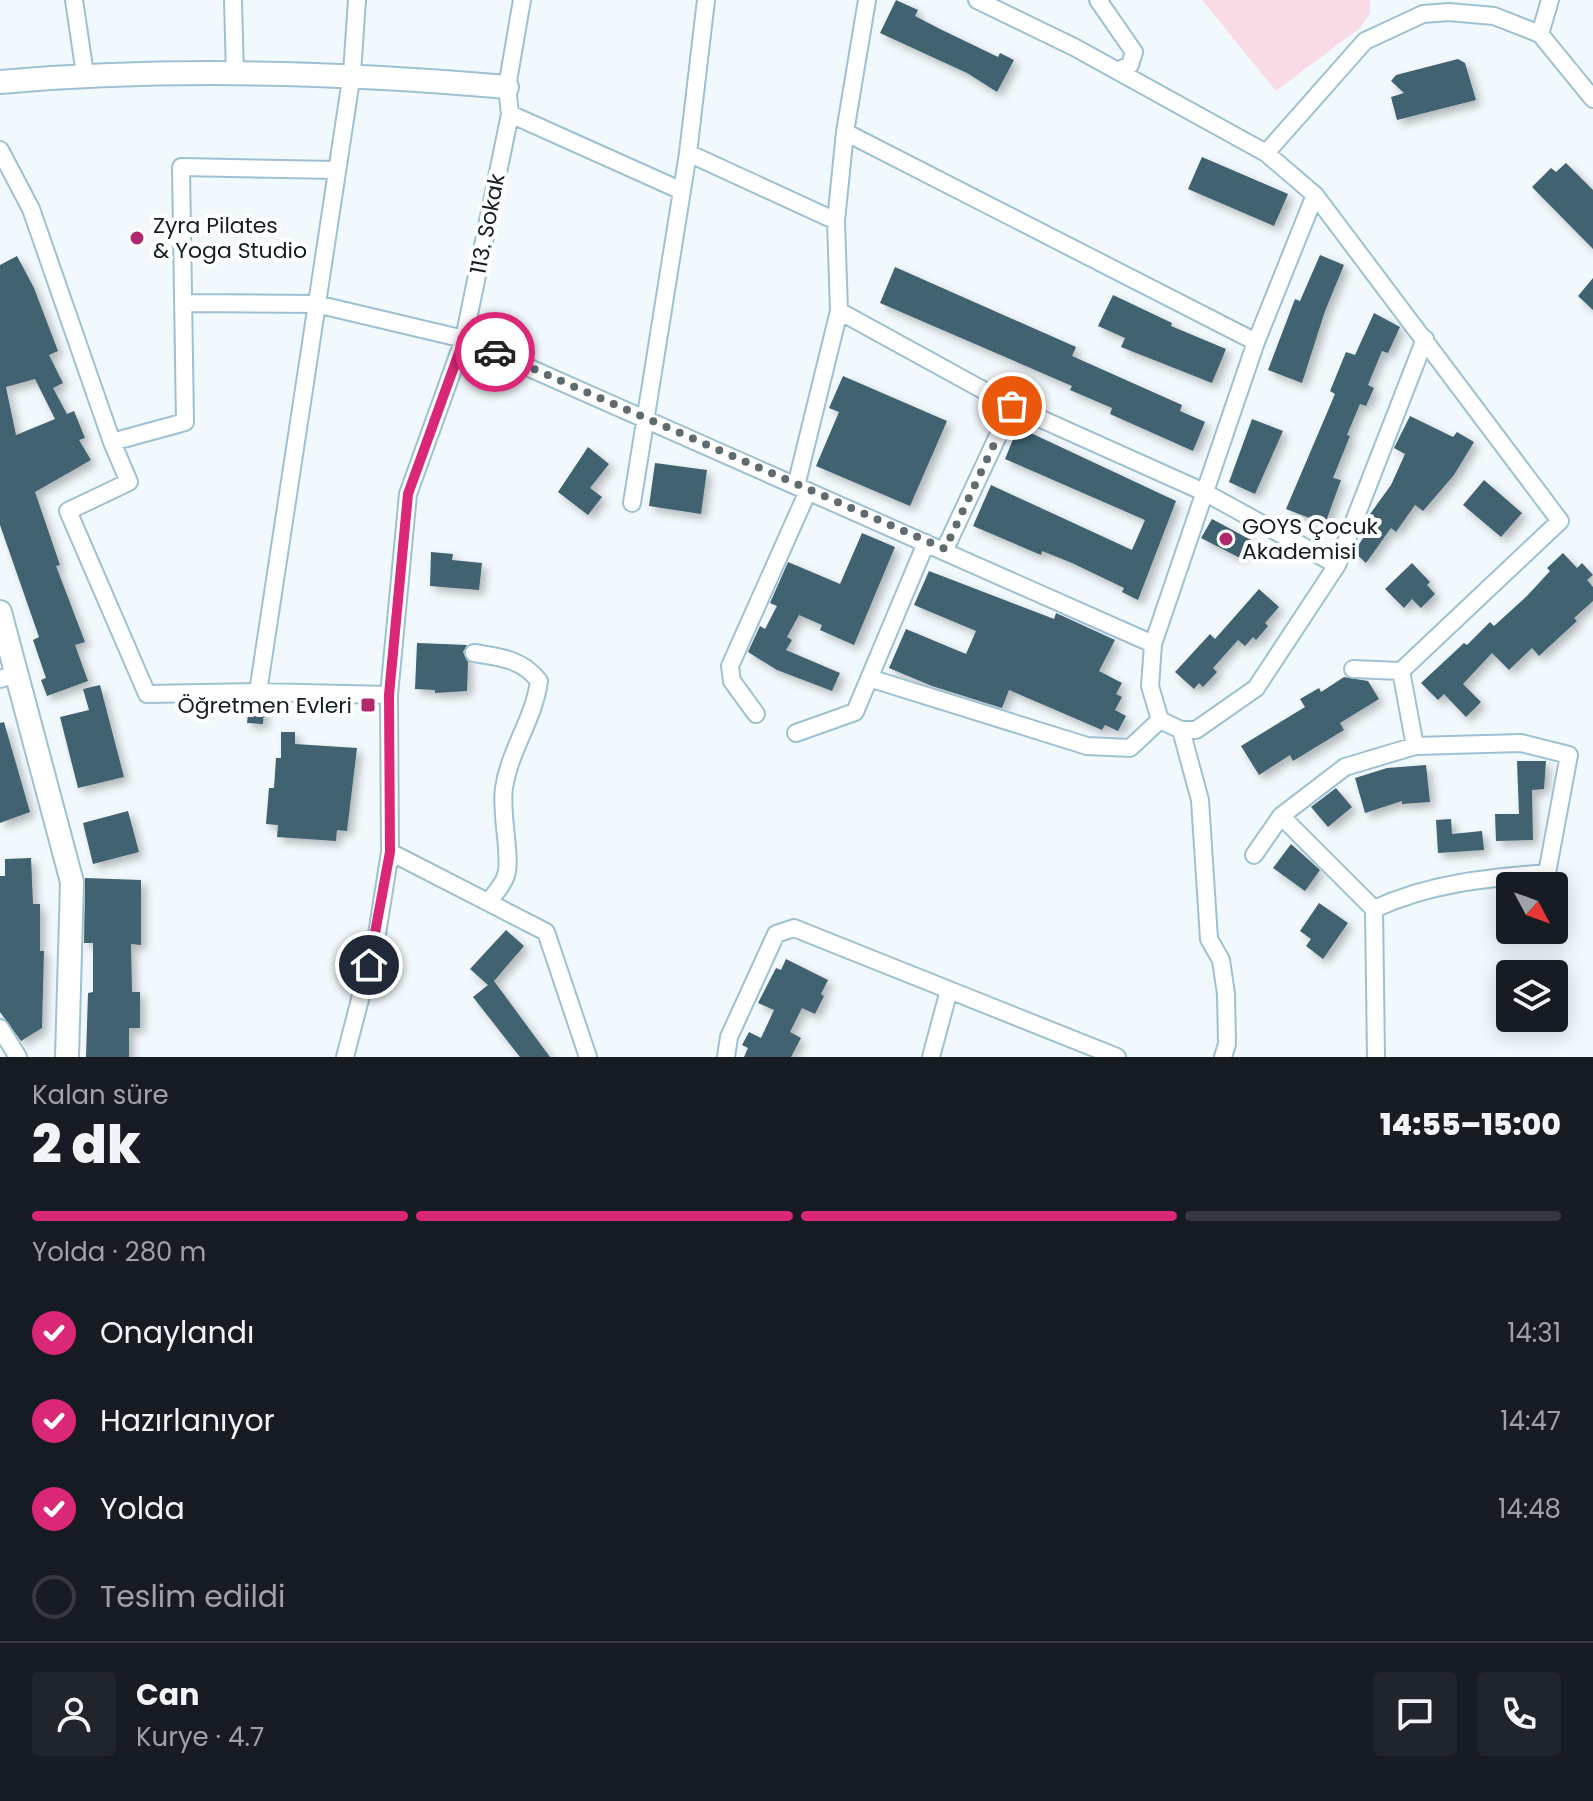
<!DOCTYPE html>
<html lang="tr">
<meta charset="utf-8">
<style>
:root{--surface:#171b24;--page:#20242c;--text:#f1f3f6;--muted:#9ea1a6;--line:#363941;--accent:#db2777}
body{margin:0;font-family:Poppins,sans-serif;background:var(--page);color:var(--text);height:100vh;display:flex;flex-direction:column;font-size:30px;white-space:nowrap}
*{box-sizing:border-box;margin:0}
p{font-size:26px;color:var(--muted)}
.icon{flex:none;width:44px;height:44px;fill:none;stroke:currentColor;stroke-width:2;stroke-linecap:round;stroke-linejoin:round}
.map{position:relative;height:1057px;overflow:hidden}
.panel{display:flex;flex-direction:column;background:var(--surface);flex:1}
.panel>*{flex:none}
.needle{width:52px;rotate:131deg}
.fabs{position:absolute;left:1496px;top:872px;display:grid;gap:16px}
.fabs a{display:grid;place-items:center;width:72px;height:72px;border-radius:8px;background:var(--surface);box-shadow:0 4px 20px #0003;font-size:40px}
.pin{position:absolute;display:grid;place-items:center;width:68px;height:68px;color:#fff;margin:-34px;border:4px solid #fff;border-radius:50%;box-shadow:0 2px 8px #0007}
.courier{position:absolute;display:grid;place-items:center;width:80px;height:80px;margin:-40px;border:6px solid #db2777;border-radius:50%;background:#fff;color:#222;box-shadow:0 2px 10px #0007}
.summary em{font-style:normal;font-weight:800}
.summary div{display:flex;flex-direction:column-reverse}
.summary{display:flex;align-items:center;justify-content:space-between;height:136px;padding:0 32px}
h1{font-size:52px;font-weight:800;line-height:60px}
.bar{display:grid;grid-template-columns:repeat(4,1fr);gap:12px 8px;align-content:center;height:96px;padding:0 32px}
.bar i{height:10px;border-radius:6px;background:var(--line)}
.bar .selected{background:var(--accent)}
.bar p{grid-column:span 4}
.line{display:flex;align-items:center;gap:20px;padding:0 32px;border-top:2px solid var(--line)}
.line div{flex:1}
.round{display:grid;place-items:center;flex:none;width:84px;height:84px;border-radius:8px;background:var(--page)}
ol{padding:0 32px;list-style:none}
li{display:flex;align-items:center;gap:24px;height:88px}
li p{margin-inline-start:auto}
li .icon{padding:8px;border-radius:50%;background:var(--accent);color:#fff;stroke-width:4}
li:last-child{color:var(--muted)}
li i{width:44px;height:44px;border:4px solid var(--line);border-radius:50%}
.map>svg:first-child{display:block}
.green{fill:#f8dbe5}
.building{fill:#416271;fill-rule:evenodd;filter:url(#shadow)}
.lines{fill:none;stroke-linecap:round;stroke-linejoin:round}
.street-casing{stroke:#9ec1d2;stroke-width:20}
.secondary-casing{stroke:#9ec1d2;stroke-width:26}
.street{stroke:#fff;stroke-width:16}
.secondary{stroke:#fff;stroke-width:22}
.done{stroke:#606b70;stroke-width:8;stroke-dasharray:0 14.4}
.route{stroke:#db2777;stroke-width:10}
.poi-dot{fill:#b0296c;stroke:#fff;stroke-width:3}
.labels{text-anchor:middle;stroke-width:8;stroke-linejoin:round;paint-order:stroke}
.street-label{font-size:22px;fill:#111f25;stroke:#fff}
.poi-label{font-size:22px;fill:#111f25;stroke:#fff;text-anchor:start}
</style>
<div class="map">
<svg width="1593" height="1057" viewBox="0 0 1593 1057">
<defs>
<filter id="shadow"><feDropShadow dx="5" dy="5" stdDeviation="4" flood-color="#0004"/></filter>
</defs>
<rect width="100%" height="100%" fill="#f2f9fc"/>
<!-- green -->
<path class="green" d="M1202 0H1370V13L1360 28 1276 91Z"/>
<!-- building -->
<path class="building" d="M896 0 918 10 915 16 940 29 998 57 1000 53 1014 60 997 92 967 73 880 33Z
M1458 59 1465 63 1476 100 1397 120 1391 97 1404 93 1391 81 1396 75Z
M1202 157 1288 194 1274 226 1188 189Z
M1566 163 1593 190V249L1532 187 1551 168 1556 172Z
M1320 255 1344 265 1325 311 1302 383 1268 370 1295 299 1300 301Z
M17 256 34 288 58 351 49 355 63 383 53 388 67 414 74 411 85 438 79 440 91 460 35 492 60 565 56 566 85 642 75 645 88 681 47 696 41 680 46 678 33 640 39 637 0 525V265ZM35 379 55 419 16 435 6 387Z
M895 267 1076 347 1072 356 1182 405 1180 411 1205 422 1193 451 1110 414 1112 408 1070 390 1072 386 880 303Z
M1593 278V310L1578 296Z
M1113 295 1172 323 1171 326 1226 349 1212 383 1121 347 1125 338 1098 326Z
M1374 313 1400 327 1388 353 1382 351 1368 385 1374 388 1366 406 1360 404 1347 435 1350 436 1333 478 1341 480 1325 524 1286 509 1335 394 1330 391 1346 352 1355 355Z
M843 376 947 421 910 506 816 466 839 412 829 408Z
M1410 416 1453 437 1457 432 1474 442 1454 475 1423 511 1415 505 1396 532 1391 528 1366 563 1354 552 1376 518 1370 514 1391 485 1405 454 1394 448Z
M1252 419 1283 431 1255 494 1229 482Z
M1018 427 1176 501 1138 600 1122 592 1124 588 1072 563 1042 551 1041 555 973 526 991 485 1132 550 1145 520 1005 459Z
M588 447 609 464 590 488 602 497 588 515 558 492Z
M655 463 707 470 701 514 649 506Z
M1484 480 1522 513 1501 537 1463 505Z
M1212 519 1251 540 1240 558 1201 538Z
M862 533 895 547 854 645 820 630 822 625 799 615 787 637 792 640 786 650 840 673 832 691 777 670 748 652 760 626 765 629 777 606 770 603 788 562 840 584Z
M431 552 453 554 452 560 482 563 479 590 430 586Z
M1563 553 1577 568 1582 563 1593 575 1587 580 1593 587V601L1574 618 1577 621 1539 656 1532 648 1509 670 1492 653 1463 684 1481 702 1466 717 1444 694 1438 700 1421 683 1464 643 1467 645 1490 622 1494 626 1527 596 1550 571 1547 568Z
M1412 563 1430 582 1427 585 1435 594 1421 608 1412 599 1404 608 1385 589Z
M929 571 1054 619 1056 613 1115 640 1099 671 1122 683 1116 694 1122 697 1115 710 1126 716 1118 731 1105 725 1102 730 1009 690 1002 708 932 686 889 668 906 629 966 654 976 631 914 605Z
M1259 589 1279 607 1265 623 1268 626 1256 640 1253 637 1245 646 1238 640 1213 668 1217 672 1203 687 1199 683 1194 689 1175 672 1210 634 1215 639Z
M417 643 467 645 463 652 468 662 467 691 435 693V690L415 689Z
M1344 677 1368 681 1379 699 1340 723 1344 730 1293 761 1290 755 1259 775 1241 746 1305 707 1300 699 1319 688 1321 692Z
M100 685 124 777 78 788 60 717 89 710 83 689Z
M249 706 264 708 263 724 247 723Z
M4 722 30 812 0 823V723Z
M281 732H295V744L357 748 347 831 337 830 336 841 277 837 278 825 266 824 269 788H274L276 758H281Z
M1517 761H1546L1544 789 1532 790 1533 840 1496 841 1495 814H1519Z
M1426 765 1430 802 1402 804V801L1365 813 1355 778 1387 768Z
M1336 788 1352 807 1328 827 1311 807Z
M128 811 139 852 93 864 83 823Z
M1451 819 1452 834 1482 831 1484 850 1438 853 1436 820Z
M1291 844 1320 870 1305 891 1273 868Z
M31 858 33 904H40V951H44L42 1028 21 1041 0 1012V876H5V859Z
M85 878 141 880V945L131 944 132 992H140V1028H129V1057H86L88 993 93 992V943H84Z
M1319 903 1348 923 1323 959 1306 946 1311 939 1300 931Z
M506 930 524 946 494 981 550 1057H520L473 997 488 985 470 969Z
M786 959 828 980 821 994 824 996 815 1014 802 1008 790 1032 801 1038 791 1057H744L748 1048 742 1045 749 1032 761 1038 774 1010 758 1003 776 968 781 970Z"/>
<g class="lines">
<!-- street casing -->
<g class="street-casing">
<path id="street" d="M74 0 85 74
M233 0 235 74
M357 0 352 73 258 692 389 695
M867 0 845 132 836 221 839 311 796 486 1153 644
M977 0 1074 47 1266 153 1315 195 1560 521 1401 671 1353 669
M1098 0 1134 52 1130 65 1118 71
M1540 34 1550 0
M510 114 682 191
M845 132 1256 342
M0 150 31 209 112 442 185 422 181 167 337 170
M688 153 836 221
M1266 153 1365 41 1423 14 1449 12 1494 16 1540 34 1593 99
M1315 195 1256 342 1153 644 1150 686 1160 720 1181 730H1196L1256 688 1337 565 1425 339
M186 303 316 304 464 339 796 486
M839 311 1012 406 1204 492 1337 565
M112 442 129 482 68 511 147 694 258 692
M632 503 688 153 706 0
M945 549 1012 406
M474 653C500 657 522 659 539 681 534 719 510 749 504 788 500 813 512 858 506 875 504 884 494 894 489 902
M1401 671 1415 746
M869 678 1087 746 1130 748 1160 720
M0 679 16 674
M756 714 732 681 730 666 808 491
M1181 730 1200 800 1209 939 1221 960 1226 994 1227 1044 1223 1057
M796 733 855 712 926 543
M1521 743 1569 755 1547 873C1487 878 1430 883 1374 909L1281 816 1345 767 1415 746Z
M390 852 546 932 588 1057
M1254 855 1281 816
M1374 909 1376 1057
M0 1028 18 1057
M345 1057 377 934 390 852 389 695 408 494 464 339 510 114 507 87 522 0
M726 1057 729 1037 776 934 794 928 1117 1057
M931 1057 949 990"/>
</g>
<!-- secondary casing -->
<g class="secondary-casing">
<path id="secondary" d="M0 82C169 67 338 72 507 87
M0 612 72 882 67 1057"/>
</g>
<!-- street -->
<use href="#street" class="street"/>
<!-- secondary -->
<use href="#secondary" class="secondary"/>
</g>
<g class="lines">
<!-- done -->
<path class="done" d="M495 352 945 549 1012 406"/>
<!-- route -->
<path class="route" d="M369 965 390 852 389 695 408 494 464 339 495 352"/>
</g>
<!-- markers -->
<g class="poi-dot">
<circle cx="137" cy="238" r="8"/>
<circle cx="1226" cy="539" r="8"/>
<rect x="360" y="697" width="16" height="16" rx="4"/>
</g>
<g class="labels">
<!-- street labels -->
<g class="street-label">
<text transform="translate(487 224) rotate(-79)" y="8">113. Sokak</text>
</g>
<!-- poi labels -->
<g class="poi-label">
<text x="153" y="233">Zyra Pilates<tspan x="153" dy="25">&amp; Yoga Studio</tspan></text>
<text x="1242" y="534">GOYS Çocuk<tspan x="1242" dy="25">Akademisi</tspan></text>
<text x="352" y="713" text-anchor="end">Öğretmen Evleri</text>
</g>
</g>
</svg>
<div class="fabs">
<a><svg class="needle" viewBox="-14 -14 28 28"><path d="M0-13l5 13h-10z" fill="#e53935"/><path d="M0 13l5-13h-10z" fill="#9ea1a6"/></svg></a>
<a><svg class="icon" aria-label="layers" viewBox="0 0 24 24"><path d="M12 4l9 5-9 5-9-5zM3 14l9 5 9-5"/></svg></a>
</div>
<div class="pin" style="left:1012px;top:406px;background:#ea580c"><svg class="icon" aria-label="bag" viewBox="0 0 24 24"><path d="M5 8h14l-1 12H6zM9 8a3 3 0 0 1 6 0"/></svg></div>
<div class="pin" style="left:369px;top:965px;background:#1f2937"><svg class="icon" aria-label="home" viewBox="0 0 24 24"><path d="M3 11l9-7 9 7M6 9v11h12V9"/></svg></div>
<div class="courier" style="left:495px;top:352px"><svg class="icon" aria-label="car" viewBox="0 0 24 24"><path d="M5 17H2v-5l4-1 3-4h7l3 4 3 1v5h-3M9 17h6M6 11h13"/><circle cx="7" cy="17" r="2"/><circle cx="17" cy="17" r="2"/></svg></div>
</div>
<section class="panel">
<div class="summary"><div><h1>2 dk</h1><p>Kalan süre</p></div><em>14:55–15:00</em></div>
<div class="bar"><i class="selected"></i><i class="selected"></i><i class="selected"></i><i></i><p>Yolda · 280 m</p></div>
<ol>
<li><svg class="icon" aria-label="check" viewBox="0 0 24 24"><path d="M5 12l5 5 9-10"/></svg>Onaylandı<p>14:31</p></li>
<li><svg class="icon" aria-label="check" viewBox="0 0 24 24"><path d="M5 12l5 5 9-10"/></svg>Hazırlanıyor<p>14:47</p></li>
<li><svg class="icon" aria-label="check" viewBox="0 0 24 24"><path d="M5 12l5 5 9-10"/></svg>Yolda<p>14:48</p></li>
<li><i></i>Teslim edildi</li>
</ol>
<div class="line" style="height:144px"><a class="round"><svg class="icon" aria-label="person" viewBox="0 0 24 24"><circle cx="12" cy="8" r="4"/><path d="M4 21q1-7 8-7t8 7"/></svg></a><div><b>Can</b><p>Kurye · 4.7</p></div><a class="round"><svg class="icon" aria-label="chat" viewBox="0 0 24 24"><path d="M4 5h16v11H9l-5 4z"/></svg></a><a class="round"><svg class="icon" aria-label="phone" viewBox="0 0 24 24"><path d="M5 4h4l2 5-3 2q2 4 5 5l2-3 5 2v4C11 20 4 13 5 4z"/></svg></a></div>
</section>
